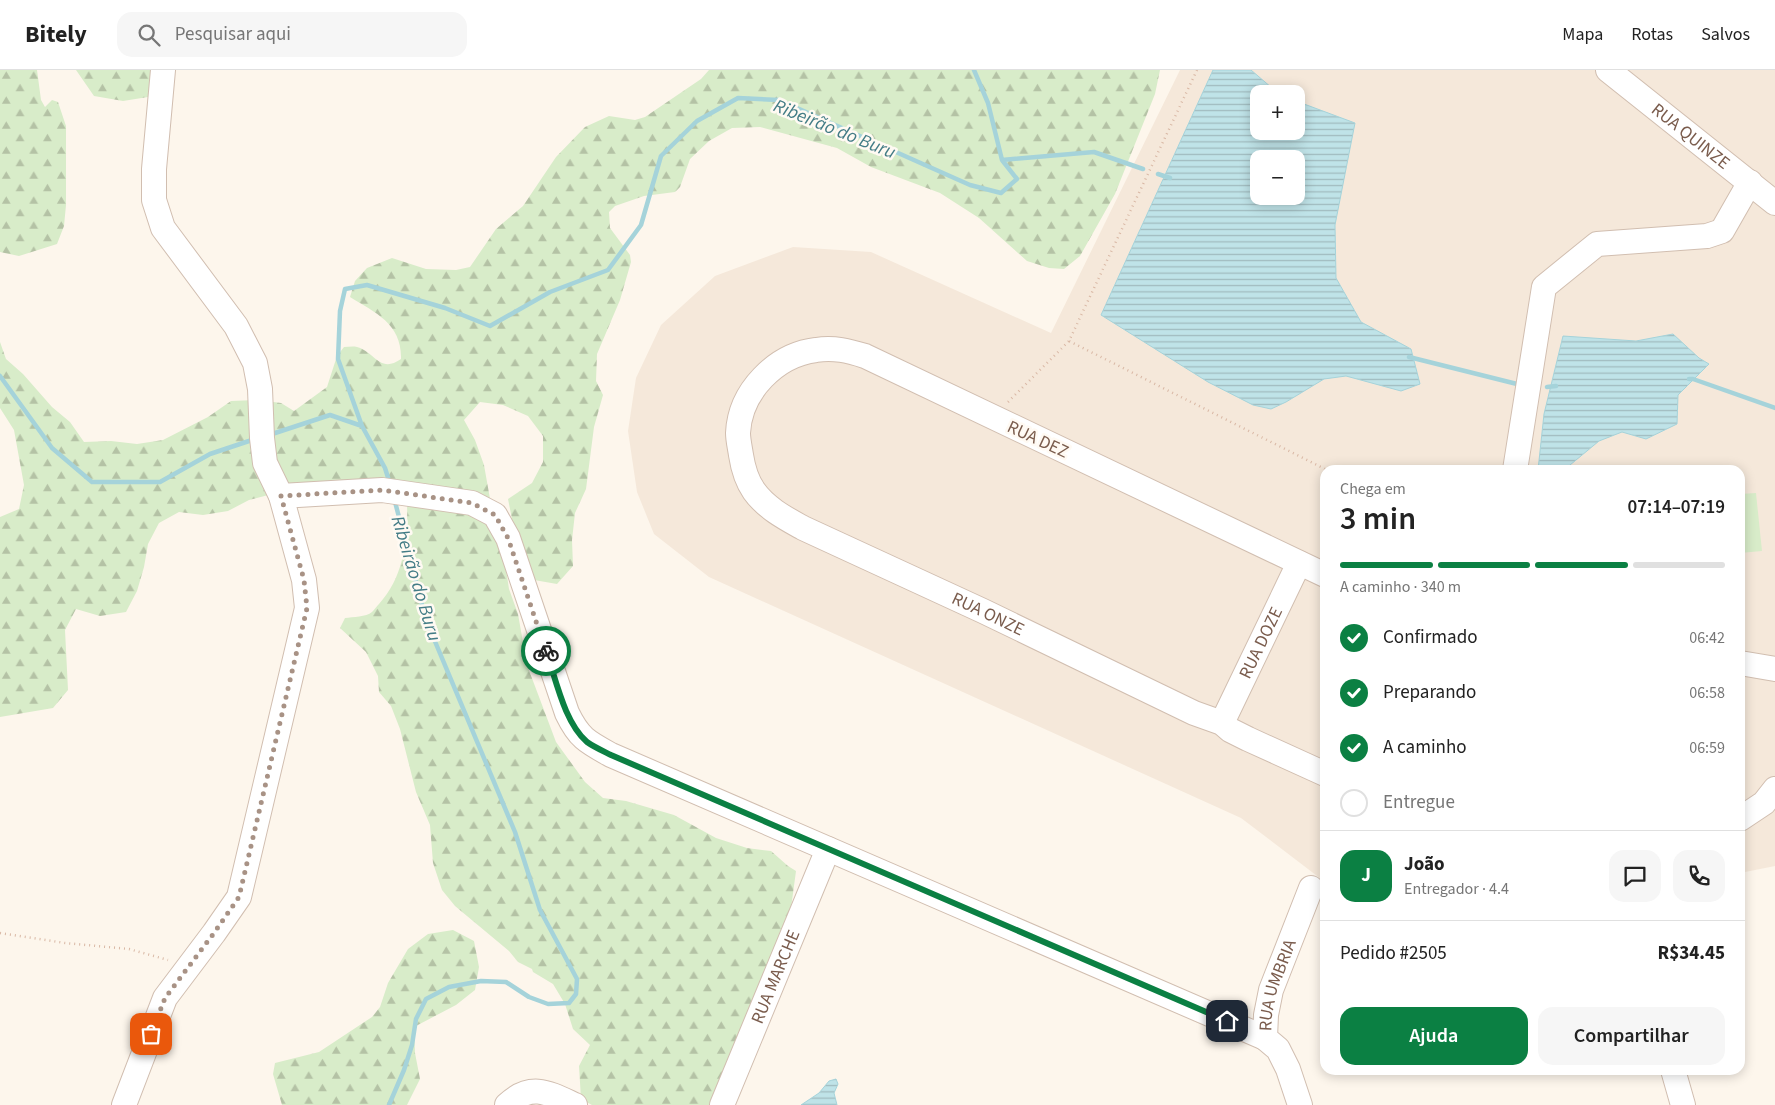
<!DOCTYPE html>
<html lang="pt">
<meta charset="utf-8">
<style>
:root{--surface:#fff;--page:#f6f6f6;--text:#222;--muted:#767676;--line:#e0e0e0;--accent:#0b8043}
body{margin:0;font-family:"Source Sans 3",sans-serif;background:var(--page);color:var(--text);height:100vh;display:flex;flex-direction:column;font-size:19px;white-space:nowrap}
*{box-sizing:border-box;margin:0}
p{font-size:16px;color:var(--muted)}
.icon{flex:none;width:28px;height:28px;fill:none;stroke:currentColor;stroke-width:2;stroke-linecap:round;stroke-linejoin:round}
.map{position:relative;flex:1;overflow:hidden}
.panel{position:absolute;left:1320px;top:395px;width:425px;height:610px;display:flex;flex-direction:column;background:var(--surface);border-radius:15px;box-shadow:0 2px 12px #0003}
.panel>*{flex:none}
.buttons{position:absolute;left:1250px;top:15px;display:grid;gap:10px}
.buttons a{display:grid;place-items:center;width:55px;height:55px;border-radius:10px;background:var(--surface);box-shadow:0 2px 12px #0003;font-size:25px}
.pin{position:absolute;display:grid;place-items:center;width:42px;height:42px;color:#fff;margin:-21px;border-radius:10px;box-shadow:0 2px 8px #0006}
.courier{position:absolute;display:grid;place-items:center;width:50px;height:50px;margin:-25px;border:4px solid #0b8043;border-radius:50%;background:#fff;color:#222;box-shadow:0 1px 6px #0007}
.overview em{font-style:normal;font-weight:600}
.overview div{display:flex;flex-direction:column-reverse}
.overview{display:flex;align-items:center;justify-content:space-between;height:85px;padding:0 20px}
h1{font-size:32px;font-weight:600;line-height:38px}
.bar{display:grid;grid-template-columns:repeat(4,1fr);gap:8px 5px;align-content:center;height:60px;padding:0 20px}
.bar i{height:6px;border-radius:4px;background:var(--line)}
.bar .current{background:var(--accent)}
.bar p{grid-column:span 4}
.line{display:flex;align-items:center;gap:12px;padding:0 20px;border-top:1px solid var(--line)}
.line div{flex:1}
.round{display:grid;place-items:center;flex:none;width:52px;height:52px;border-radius:15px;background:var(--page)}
ol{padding:0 20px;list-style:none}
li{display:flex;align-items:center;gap:15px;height:55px}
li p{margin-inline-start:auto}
li .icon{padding:5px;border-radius:50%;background:var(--accent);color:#fff;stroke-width:4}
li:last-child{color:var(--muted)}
li i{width:28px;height:28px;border:2px solid var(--line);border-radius:50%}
.button{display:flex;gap:10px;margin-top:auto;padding:10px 20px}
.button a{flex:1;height:58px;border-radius:15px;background:var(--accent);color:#fff;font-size:20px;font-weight:600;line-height:58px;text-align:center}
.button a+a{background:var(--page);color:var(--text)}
header{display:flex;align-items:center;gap:30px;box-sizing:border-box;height:70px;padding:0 25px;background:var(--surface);border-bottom:1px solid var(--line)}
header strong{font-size:24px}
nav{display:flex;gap:28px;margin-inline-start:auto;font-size:18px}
.search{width:350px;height:45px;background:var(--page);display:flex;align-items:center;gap:12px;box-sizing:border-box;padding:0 18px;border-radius:15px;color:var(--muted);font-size:19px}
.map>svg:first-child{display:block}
.residential{fill:#f5e8da;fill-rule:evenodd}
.forest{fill:url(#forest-firs)}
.pitch{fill:#d8ecc9}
.water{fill:url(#water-rules);stroke:#a5d3da;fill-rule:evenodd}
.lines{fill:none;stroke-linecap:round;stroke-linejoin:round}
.stream{stroke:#a5d3da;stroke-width:4.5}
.minor-casing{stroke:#d1beb0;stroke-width:26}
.path{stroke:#d9b8a5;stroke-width:2.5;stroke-dasharray:1 4;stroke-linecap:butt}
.minor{stroke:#fff;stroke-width:24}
.done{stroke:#a89285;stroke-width:5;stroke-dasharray:0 9}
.route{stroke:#0b8043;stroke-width:6}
.labels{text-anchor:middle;stroke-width:5;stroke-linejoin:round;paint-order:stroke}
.street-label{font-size:18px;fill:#7a5c4d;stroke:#fffaf3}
.water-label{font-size:19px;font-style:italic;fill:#437c86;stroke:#fffaf3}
</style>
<header>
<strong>Bitely</strong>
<div class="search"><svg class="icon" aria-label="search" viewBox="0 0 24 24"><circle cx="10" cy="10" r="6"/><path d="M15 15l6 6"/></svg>Pesquisar aqui</div>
<nav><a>Mapa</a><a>Rotas</a><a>Salvos</a></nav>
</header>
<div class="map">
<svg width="1775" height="1035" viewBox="0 0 1775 1035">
<defs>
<pattern id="forest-firs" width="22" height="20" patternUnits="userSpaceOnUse" patternTransform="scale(1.25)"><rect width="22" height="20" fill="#d8ecc9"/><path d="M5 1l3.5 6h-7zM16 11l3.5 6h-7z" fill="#b4c2a5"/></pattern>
<pattern id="water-rules" width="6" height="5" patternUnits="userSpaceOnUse" patternTransform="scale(1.25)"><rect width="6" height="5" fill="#bfe3e8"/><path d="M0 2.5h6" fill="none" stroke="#a0bbbe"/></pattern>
</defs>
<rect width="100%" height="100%" fill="#fdf6ec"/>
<!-- residential -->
<path class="residential" d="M1180 0H1775V796L1740 803V400H1325V812L1241 748 709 507 654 464 637 422 628 361 636 308 661 255 715 206 793 177 871 182 1051 263ZM1259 24H1296V61H1259ZM1259 89H1296V126H1259Z"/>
<!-- forest -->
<path class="forest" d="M0 0H37L41 30 45 37 52 30 58 32 66 56V135L64 156 57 174 19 186 0 182Z
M76 0H156L158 11 148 27 123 31 94 26Z
M709 0H1160L1155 24 1115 124 1080 186 1064 199 1049 198 1027 191 979 148 940 123 871 97 837 78 760 57 732 58 709 71 690 89 680 117 675 122 644 126 615 136 609 142 610 158 630 185 631 192 620 230 597 284 596 311 603 325 594 357 586 419 575 443 572 470 573 496 557 514 534 510 518 479 508 429 532 413 543 392V366L528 346 503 335 480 332 464 350 475 370 484 395 497 468 505 493 509 519 518 544 527 595 556 672 585 712 603 728 626 731 674 745 716 768 747 778 771 781 788 796 796 801 789 853 722 1035H592L581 1029 579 996 590 975 573 959 565 934 553 914 533 902 532 899 518 892 509 881 455 836 442 820 433 793 430 755 416 722 400 659 391 636 379 622 378 606 366 582 340 558 345 548C353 547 366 547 372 542 374 540 377 536 379 534 405 505 408 468 407 431L299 417 249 430 228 441 203 445 179 442 159 453 148 474 144 497 137 521 126 542 100 546 76 539 65 560 68 620 53 638 0 647V447L19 439 24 415 14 360 0 338V272L6 289 23 304 52 337 70 352 84 372 111 371 137 374 163 370 208 347 231 331 258 330 281 333 294 341 327 317 337 286 344 277C348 277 353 276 357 277 375 282 380 304 401 289 402 254 376 243 350 227L355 211 367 198 392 188 426 199 456 200 470 197 496 159 523 136 556 87 585 57 609 46 635 50 645 47 701 9Z
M453 860 474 871 479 897 475 920 456 935 414 957 415 983 420 1009 407 1035H282L273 1004 275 993 319 982 372 947 380 937 388 913 408 879 428 864Z"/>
<!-- pitch -->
<path class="pitch" d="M1756 423 1762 481 1740 483V424Z"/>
<!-- water -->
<path class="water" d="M1213 0H1251L1279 24H1259V61H1296V31L1355 53 1335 155 1336 208 1361 252 1411 279 1420 314 1401 321 1346 306 1324 309 1286 332 1271 339 1253 335 1208 312 1101 245ZM1259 89H1296V126H1259Z
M1673 264 1699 288 1709 294 1678 325 1677 354 1646 369 1622 362 1599 371 1564 400H1538L1544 344 1563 266 1636 271Z
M836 1009 838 1014 834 1023 837 1035H801L819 1023 829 1011Z"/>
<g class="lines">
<!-- stream -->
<path class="stream" d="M1002 90 1094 82 1143 99
M1158 104 1170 108
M1409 287 1521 315
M0 306 52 378 92 412H160L210 384 255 369
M1689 309H1693L1775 338
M1547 317 1556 316
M269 365 330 345 362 356
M390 414 385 398 362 356 338 289 340 241 345 219 367 215 445 238 490 256 550 222 608 200 641 155 661 86 697 51 738 28 779 30 970 115 1001 123 1017 109 1002 90 988 33 974 0
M389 1035 404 1000 412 975 416 949 426 929 449 917 481 911 506 912 529 927 548 934 569 933 576 924 577 909 540 840 515 762 426 550 394 428"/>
<!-- minor casing -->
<g class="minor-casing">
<g id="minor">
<path id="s1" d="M1608 0 1775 133"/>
<path d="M1515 400 1544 217 1597 174 1707 166 1722 161 1750 112"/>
<path d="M281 426 382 420 472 433 495 445 508 468 567 643C579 668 587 672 611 685L1265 968"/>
<path id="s2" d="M1325 505 865 286C849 281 834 277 816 280 776 285 740 321 738 363 738 370 740 378 741 385 743 398 747 411 754 421 766 438 785 448 803 458L983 541 1194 643 1222 653 1230 660 1248 669 1325 704"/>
<path d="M1740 593 1775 599"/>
<path id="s3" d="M1222 653 1299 493"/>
<path d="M1740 749 1764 733 1775 719"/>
<path d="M1673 1000 1683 1035"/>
<path d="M124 1035 165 928 214 863 239 827 307 538 304 510 281 426 265 393 262 368 260 319 255 293 236 256 163 158 154 130V99L163 0"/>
<path d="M507 1035C531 1012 549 1023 575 1035"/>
<path id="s4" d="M722 1035 828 779"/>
<path id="s5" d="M1300 1035 1288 999 1278 979 1265 968 1266 945 1271 920 1311 818"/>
</g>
</g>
<!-- path -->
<path class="path" d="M1197 0 1069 271 1327 400
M1008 332 1069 271
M0 863 65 873 129 879 168 890"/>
<!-- minor -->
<use href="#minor" class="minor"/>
</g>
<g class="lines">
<!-- done -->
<path class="done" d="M151 964 165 928 214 863 239 827 307 538 304 510 281 426 382 420 472 433 495 445 508 468 546 581"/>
<!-- route -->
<path class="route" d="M546 581C556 609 564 652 587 672 594 677 603 681 611 685L1227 951"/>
</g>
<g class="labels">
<!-- street labels -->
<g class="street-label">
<text dy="6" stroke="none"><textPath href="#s1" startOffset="106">RUA QUINZE</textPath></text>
<text transform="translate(1038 369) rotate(25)" y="6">RUA DEZ</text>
<text dy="6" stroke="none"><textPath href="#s2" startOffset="1009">RUA ONZE</textPath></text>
<text dy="6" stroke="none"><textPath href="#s3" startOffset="89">RUA DOZE</textPath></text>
<text dy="6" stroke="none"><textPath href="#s4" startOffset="139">RUA MARCHE</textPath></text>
<text dy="6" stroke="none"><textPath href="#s5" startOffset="132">RUA UMBRIA</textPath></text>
</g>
<!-- water labels -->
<g class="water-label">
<text transform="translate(835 58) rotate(22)" y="7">Ribeirão do Buru</text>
<text transform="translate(417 508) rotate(73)" y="7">Ribeirão do Buru</text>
</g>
</g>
</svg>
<div class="buttons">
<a>+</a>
<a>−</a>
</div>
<div class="pin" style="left:151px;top:964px;background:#ea580c"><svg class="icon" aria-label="bag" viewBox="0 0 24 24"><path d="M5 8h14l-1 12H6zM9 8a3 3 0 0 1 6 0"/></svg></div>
<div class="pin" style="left:1227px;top:951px;background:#1f2937"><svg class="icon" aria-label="home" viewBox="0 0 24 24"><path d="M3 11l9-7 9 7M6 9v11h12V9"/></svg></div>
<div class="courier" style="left:546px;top:581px"><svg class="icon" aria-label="bike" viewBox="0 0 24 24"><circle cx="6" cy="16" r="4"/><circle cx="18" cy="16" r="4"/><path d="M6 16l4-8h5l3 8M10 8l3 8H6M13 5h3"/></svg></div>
<section class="panel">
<div class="overview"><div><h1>3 min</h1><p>Chega em</p></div><em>07:14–07:19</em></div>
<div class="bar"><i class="current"></i><i class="current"></i><i class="current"></i><i></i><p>A caminho · 340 m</p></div>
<ol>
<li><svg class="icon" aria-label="check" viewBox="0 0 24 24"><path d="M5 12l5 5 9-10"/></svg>Confirmado<p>06:42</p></li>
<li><svg class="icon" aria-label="check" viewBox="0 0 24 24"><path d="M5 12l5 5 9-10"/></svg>Preparando<p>06:58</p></li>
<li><svg class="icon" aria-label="check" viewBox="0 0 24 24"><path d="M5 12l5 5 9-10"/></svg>A caminho<p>06:59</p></li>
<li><i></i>Entregue</li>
</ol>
<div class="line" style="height:90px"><b class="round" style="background:var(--accent);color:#fff">J</b><div><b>João</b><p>Entregador · 4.4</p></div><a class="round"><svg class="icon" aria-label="chat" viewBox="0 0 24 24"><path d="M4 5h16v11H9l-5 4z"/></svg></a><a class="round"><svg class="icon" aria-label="phone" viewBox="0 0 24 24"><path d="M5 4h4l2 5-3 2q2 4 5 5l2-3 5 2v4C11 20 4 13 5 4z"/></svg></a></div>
<div class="line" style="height:65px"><div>Pedido #2505</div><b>R$34.45</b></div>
<div class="button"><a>Ajuda</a><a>Compartilhar</a></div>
</section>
</div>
